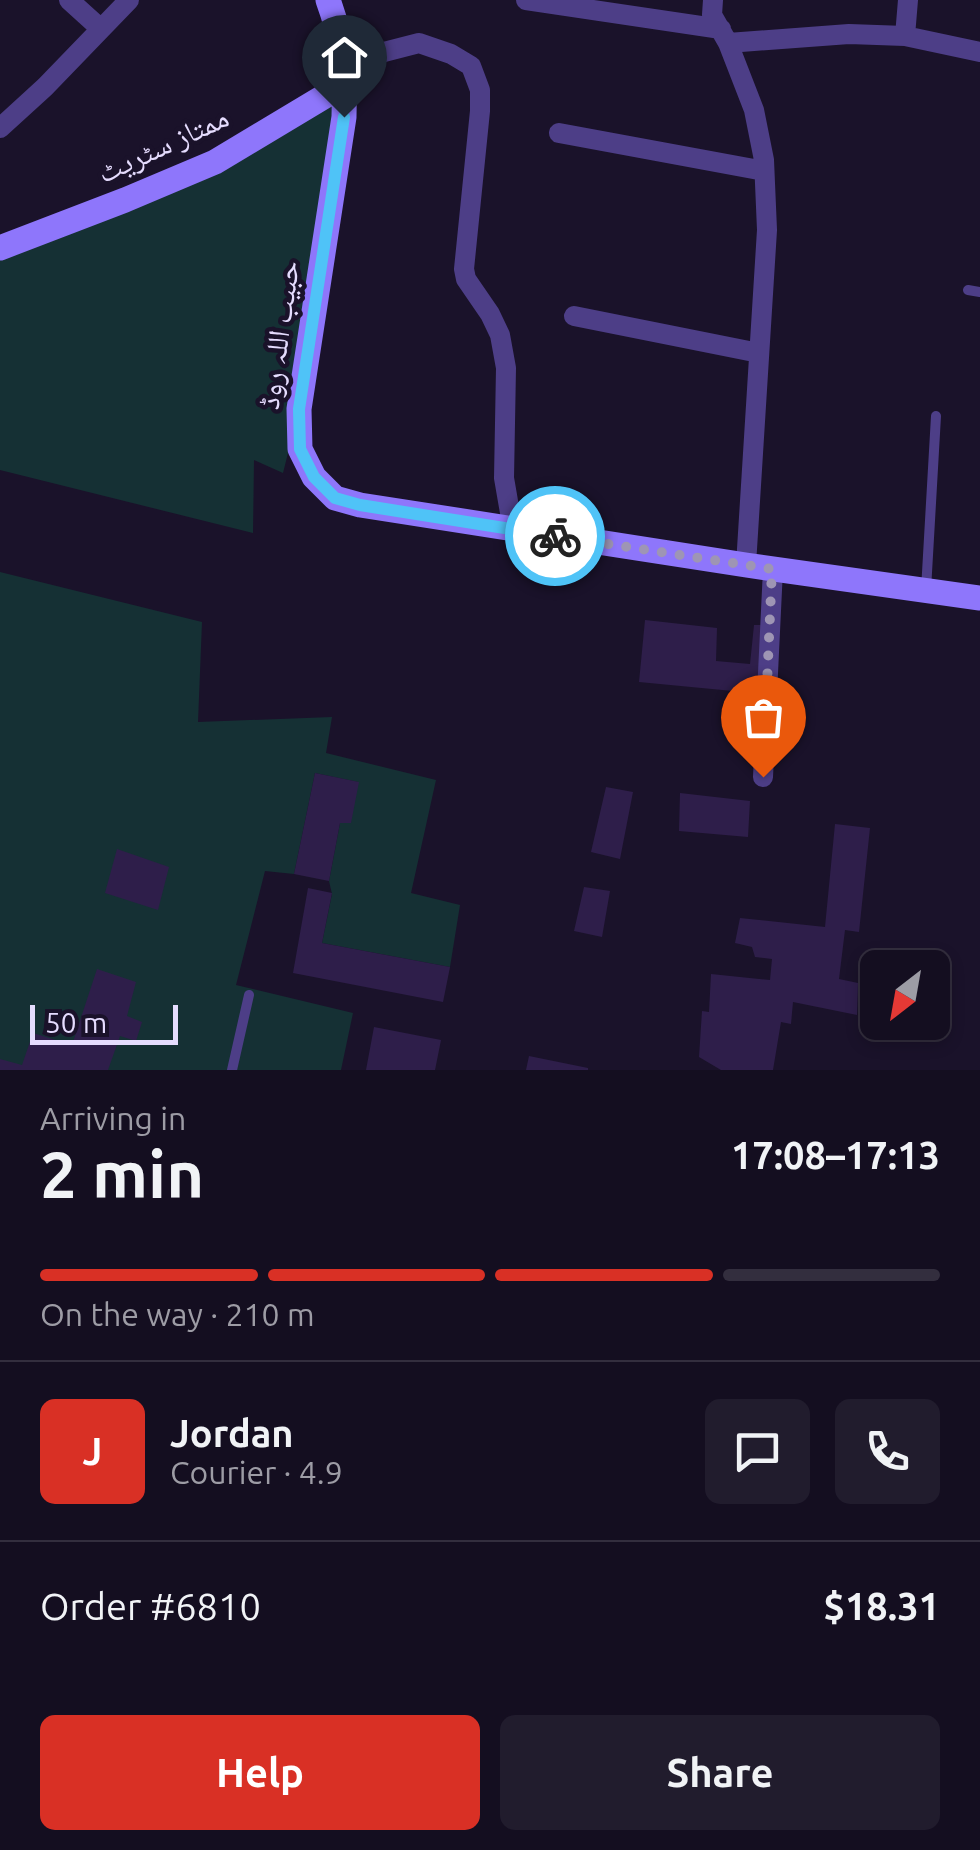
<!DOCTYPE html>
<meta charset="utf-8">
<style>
:root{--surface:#140e20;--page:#211c2d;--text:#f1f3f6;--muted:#9d9ca5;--line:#332e3e;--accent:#d93025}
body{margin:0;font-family:Ubuntu,"Noto Naskh Arabic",sans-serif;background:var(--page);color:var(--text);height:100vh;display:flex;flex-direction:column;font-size:38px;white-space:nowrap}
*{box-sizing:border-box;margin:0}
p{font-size:32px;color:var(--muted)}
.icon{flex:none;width:55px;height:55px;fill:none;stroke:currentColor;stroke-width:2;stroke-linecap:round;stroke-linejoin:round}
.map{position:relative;height:1070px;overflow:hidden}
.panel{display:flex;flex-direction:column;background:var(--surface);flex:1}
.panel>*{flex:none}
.needle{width:65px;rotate:211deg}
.tools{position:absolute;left:860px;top:950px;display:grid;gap:20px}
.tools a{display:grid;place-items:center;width:90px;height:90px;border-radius:15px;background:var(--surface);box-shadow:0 5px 15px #0003,0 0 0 2px var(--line);font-size:50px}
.scale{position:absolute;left:30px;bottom:25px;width:148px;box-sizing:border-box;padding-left:10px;border:5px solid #e5dcfe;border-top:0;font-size:28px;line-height:35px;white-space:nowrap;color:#e5dcfe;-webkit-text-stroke:8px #1a122a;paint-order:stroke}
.pin{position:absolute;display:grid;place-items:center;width:85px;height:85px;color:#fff;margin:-102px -42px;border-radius:50% 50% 50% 0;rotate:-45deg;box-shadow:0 0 10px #0007}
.pin .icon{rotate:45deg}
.courier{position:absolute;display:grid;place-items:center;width:100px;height:100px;margin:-50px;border:8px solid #4fc3f7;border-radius:50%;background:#fff;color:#222;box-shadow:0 2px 12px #0007}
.head em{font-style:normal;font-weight:700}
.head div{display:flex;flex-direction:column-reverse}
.head{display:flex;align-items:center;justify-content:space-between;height:170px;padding:0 40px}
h1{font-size:65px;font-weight:700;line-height:75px}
.bar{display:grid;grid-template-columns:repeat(4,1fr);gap:15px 10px;align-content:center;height:120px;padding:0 40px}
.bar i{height:12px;border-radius:8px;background:var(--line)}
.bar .current{background:var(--accent)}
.bar p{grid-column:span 4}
.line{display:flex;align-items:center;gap:25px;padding:0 40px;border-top:2px solid var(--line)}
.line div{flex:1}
.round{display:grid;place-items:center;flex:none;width:105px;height:105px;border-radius:15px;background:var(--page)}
.action{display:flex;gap:20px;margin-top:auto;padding:20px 40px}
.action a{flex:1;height:115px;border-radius:15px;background:var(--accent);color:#fff;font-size:40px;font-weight:700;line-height:115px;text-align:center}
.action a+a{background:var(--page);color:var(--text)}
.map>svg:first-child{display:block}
.green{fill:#153034}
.building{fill:#2e1e4a}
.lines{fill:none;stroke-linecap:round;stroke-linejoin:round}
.lane{stroke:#4d3e87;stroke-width:10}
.street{stroke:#4d3e87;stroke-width:20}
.secondary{stroke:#8e76fb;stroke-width:25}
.done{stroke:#9e95b4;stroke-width:10;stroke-dasharray:0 18}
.route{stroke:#4fc3f7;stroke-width:12}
.labels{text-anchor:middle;stroke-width:9;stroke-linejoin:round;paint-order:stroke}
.street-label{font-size:30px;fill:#e5dcfe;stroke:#1a122a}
</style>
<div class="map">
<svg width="980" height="1070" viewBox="0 0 980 1070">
<rect width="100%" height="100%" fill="#1a122a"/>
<!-- green -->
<path class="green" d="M345 84 299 409 283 473 254 460 253 533 0 470V246L125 200Z
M0 572 202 622 198 722 332 717 326 753 436 780 411 893 460 905 450 967 322 943 332 894 329 881 340 823 358 782 315 773 294 874 265 871 236 985 353 1013 341 1070H0Z"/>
<!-- building -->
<path class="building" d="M645 620 717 628 716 661 750 664 754 625H769L764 694 639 682Z
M315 773 359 782 351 823H340L329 881 294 874Z
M606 787 633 792 620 859 591 852Z
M680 793 750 801 748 837 679 831Z
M835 824 870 828 859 932 845 930 839 979 858 983 857 1015 793 1002 791 1024 781 1022 773 1070H721L699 1057 702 1011 709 1012 711 974 770 980 772 959 755 957 752 947 735 943 740 918 825 927Z
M117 849 169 867 158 910 105 893Z
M584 887 610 891 602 937 574 931Z
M308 888 332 893 322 943 450 967 443 1002 293 973Z
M97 969 136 982 127 1016 142 1022 136 1041 120 1036 108 1070H0V1059L22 1065 33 1033 72 1045Z
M374 1027 441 1040 435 1070H366Z
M529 1056 588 1068V1070H526Z"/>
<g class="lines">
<!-- lane -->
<path class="lane" d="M968 290 980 292
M926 590 936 416
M232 1070 249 995"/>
<!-- street -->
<path class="street" d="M69 0 101 29
M526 0 721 29
M713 0 712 15 728 43 754 110 764 160 767 230 746 565
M905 36 908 0
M728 43 849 34 905 36 980 52
M345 84 370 59 384 52 419 43 451 54 471 66 480 90V111L464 269 466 279 490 314 500 335 506 368 504 478 513 530
M0 128 45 87 129 0
M559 133 764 171
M574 316 759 353
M763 777 773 569"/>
<!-- secondary -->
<path class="secondary" d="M328 0C343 40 345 74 344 117L299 409 300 449 314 477 335 498 360 505 746 565 980 598
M0 248 125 200 215 162 345 84"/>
</g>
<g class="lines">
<!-- done -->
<path class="done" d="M555 536 772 569 763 777"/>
<!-- route -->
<path class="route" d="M344 117 299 409 300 449 314 477 335 498 360 505 555 536"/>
</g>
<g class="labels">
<!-- street labels -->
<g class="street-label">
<text transform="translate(163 145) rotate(-25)" y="10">ممتاز سٹریٹ</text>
<text transform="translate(279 335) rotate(-82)" y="10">حبیب اللہ روڈ</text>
</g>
</g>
</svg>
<div class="tools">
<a><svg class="needle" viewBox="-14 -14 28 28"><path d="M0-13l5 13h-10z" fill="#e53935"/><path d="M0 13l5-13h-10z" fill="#9d9ca5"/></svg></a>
</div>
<div class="scale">50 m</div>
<div class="pin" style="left:763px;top:777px;background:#ea580c"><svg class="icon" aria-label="bag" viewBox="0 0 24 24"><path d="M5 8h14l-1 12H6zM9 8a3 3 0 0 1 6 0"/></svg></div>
<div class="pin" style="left:344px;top:117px;background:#1f2937"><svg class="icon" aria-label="home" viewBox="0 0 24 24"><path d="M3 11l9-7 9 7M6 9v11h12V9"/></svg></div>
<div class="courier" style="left:555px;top:536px"><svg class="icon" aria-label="bike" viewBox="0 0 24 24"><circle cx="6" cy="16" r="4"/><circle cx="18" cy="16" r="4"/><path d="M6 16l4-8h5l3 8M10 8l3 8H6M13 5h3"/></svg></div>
</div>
<section class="panel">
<div class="head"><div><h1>2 min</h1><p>Arriving in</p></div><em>17:08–17:13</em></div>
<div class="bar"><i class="current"></i><i class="current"></i><i class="current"></i><i></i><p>On the way · 210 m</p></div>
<div class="line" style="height:180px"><b class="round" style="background:var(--accent);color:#fff">J</b><div><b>Jordan</b><p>Courier · 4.9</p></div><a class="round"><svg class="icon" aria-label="chat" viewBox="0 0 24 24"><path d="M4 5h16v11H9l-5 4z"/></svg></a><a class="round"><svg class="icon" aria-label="phone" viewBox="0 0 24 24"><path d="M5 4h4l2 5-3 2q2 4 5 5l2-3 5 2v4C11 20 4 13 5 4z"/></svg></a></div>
<div class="line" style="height:130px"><div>Order #6810</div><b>$18.31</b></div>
<div class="action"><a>Help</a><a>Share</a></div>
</section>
